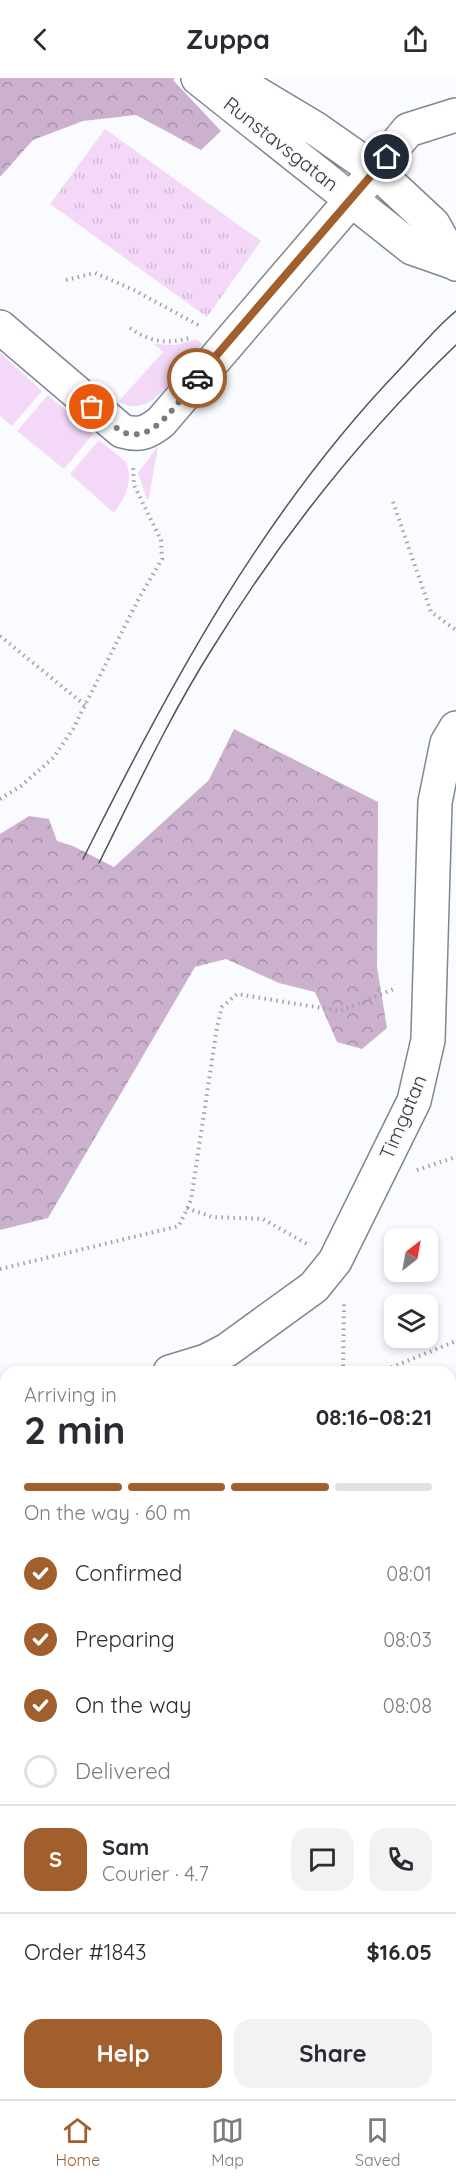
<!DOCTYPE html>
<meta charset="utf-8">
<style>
:root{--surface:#fff;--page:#f2f2f3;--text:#2b2b33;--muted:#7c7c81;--line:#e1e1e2;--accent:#a25f2e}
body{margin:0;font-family:Quicksand,sans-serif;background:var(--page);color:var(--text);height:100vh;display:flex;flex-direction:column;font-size:22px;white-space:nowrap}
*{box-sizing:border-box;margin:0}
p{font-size:20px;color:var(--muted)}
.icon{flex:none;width:33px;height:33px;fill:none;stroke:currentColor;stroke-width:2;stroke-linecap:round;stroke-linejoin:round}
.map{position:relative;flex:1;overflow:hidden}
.side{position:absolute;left:0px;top:1288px;width:456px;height:734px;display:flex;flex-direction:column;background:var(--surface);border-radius:18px 18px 0 0;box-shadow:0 3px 9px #0003}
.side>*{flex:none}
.needle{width:39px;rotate:31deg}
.buttons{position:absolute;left:384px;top:1150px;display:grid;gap:12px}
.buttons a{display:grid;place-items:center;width:54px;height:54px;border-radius:12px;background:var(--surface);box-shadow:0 3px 9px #0003;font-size:30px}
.pin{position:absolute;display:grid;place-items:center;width:51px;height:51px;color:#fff;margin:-26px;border:3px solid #fff;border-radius:50%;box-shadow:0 2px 6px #0007}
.courier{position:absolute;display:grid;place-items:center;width:60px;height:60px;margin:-30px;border:4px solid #a25f2e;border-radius:50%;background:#fff;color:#222;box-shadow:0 2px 8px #0007}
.summary em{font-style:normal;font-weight:700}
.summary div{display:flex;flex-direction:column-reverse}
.summary{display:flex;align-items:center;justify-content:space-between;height:102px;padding:0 24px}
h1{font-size:39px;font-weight:700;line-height:45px}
.bar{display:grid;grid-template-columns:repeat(4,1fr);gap:9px 6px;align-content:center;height:72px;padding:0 24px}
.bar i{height:8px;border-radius:4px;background:var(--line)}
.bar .on{background:var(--accent)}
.bar p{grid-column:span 4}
.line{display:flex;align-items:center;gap:15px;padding:0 24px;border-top:2px solid var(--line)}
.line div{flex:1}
.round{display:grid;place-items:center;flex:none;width:63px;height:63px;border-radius:18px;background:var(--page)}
ol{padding:0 24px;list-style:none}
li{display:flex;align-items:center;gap:18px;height:66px}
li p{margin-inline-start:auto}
li .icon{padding:6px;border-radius:50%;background:var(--accent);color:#fff;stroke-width:4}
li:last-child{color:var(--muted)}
li i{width:33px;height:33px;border:3px solid var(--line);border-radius:50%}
.action{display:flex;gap:12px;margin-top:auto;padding:12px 24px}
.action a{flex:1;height:69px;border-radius:18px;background:var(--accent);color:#fff;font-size:24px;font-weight:700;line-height:69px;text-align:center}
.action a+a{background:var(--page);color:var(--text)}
header{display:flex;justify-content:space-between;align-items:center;height:78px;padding:0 24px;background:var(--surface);font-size:27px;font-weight:700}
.tab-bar{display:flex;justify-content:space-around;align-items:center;height:84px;border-top:2px solid var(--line);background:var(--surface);font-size:16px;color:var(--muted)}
.tab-bar a{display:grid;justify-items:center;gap:3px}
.tab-bar .on{color:var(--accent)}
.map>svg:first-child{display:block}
.grass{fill:#f4d8f7}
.forest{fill:url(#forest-crowns)}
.park{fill:url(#park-tufts)}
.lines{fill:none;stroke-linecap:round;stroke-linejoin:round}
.minor-casing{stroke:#7f8693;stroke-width:36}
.major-casing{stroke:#7ea3b8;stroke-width:36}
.path{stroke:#9fa1a5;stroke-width:4;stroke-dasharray:1.5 4.5;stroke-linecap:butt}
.minor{stroke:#fff;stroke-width:33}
.major{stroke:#caebfc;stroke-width:33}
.tram{stroke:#505358;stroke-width:1.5}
.done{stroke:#7a7c81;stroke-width:6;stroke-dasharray:0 10.8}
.route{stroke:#a25f2e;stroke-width:8}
.labels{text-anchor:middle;stroke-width:5;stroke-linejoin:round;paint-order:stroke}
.street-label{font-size:20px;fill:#35383d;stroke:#f9fbfe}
</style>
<header><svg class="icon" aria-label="back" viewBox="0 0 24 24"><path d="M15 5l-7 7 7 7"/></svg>Zuppa<svg class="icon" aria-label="share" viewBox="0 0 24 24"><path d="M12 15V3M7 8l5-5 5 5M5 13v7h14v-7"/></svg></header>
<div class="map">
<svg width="456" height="2021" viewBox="0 0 456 2021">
<defs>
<pattern id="forest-crowns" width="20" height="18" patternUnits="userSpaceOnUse" patternTransform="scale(1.5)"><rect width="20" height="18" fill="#ccb1cf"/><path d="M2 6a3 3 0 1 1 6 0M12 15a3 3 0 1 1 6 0" fill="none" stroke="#a691a9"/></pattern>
<pattern id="park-tufts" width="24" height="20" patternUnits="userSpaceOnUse" patternTransform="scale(1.5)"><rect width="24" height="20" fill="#f4d8f7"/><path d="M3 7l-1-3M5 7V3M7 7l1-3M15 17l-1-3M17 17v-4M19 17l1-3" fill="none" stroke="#d2bad5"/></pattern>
</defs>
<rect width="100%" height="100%" fill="#f9fbfe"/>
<!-- grass -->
<path class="grass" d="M196 261 202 266C183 288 150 346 119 323L163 274 154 266 176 267Z
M0 275 42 313 12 348 0 338Z
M48 317 93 356 64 391 17 353Z
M99 362 126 384C134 403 125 420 114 435L70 396Z
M158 368 149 420 147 422 138 395Z
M6 1561V1595L0 1597V1563Z
M12 2016H89L60 2021H0V2018Z
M253 2016H287L269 2021H234Z"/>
<!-- forest -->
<path class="forest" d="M0 0H174V3L221 53 201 72 136 37 83 43 33 62 0 99Z
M234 651 378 724 377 889 387 950 362 971 337 964 315 914 279 905 226 881 195 889 48 1140 0 1152V756L29 738 49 741 57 763 73 768 114 789 209 702Z
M6 1595V1949L0 1950V1597Z
M456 2004V2021H416L428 2016H450V2007Z"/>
<!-- park -->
<path class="park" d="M105 51 261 163 207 239 50 126Z"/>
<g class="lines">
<!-- minor casing -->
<g class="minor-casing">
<path id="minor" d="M198 0 412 170 455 185
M231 0 316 51 376 93 433 146 456 186
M0 249 122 353C139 358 147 355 161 344L352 121 408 52 456 37
M170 1294 206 1283 227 1272 314 1209 335 1183 414 1023 428 962 435 724 447 665 456 650
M0 1337 6 1336
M450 1503 456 1498"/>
</g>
<!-- major casing -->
<g class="major-casing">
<path id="major" d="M450 1879 456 1877
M450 1934 456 1932
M0 2000 6 1999
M162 2021 186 2016"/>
</g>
<!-- path -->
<path class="path" d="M66 202 95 195 134 212 200 248
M130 250C148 263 167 267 189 260
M393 424 431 534 456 552
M0 558 86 628
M0 721 21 708 54 679 73 651 139 520 162 481 161 462 134 407 133 387
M417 1092 456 1079
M187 1130 212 1139 263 1141 307 1166
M0 1191 179 1148 191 1122 217 949 222 929 237 916 340 933 396 910
M343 1294 344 1226
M380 1294 456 1263
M450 1685 456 1683
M0 1802 6 1799
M450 1839 456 1837
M450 1975 456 1972
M308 2021 323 2016"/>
<!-- minor -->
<use href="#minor" class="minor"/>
<!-- major -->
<use href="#major" class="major"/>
<!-- tram -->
<path class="tram" d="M83 781C170 606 263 434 399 292 418 272 435 250 456 233
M99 785C135 713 169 639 212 571 280 461 362 357 456 267"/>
</g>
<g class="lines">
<!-- done -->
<path class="done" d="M92 329C101 336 111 347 121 353 153 370 180 320 197 300"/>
<!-- route -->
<path class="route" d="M197 300 387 79"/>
</g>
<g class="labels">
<!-- street labels -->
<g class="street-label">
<text transform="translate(281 66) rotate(38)" y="7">Runstavsgatan</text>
<text transform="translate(403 1039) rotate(-67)" y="7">Timgatan</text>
</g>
</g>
</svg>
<div class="buttons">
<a><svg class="needle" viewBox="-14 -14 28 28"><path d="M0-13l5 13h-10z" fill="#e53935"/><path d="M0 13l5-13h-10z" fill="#7c7c81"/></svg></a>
<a><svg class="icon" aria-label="layers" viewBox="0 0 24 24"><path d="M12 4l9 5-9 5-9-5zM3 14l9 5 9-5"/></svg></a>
</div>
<div class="pin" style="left:92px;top:329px;background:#ea580c"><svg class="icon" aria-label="bag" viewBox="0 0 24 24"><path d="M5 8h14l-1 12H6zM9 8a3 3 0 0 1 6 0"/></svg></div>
<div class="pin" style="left:387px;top:79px;background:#1f2937"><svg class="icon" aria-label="home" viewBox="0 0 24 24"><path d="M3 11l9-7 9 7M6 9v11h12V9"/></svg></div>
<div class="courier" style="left:197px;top:300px"><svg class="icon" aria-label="car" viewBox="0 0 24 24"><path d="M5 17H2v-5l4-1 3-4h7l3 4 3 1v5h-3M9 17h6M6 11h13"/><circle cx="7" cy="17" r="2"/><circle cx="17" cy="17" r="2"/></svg></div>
<section class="side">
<div class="summary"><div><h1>2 min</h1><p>Arriving in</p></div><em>08:16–08:21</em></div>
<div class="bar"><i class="on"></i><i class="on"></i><i class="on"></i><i></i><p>On the way · 60 m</p></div>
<ol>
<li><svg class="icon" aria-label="check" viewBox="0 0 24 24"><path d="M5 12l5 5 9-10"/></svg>Confirmed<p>08:01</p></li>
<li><svg class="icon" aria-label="check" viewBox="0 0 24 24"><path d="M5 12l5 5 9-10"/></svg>Preparing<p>08:03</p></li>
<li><svg class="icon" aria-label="check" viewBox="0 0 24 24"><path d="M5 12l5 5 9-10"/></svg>On the way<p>08:08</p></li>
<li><i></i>Delivered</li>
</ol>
<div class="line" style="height:108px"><b class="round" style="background:var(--accent);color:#fff">S</b><div><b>Sam</b><p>Courier · 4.7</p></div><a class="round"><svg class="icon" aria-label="chat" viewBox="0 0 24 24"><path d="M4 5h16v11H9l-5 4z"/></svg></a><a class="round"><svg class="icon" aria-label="phone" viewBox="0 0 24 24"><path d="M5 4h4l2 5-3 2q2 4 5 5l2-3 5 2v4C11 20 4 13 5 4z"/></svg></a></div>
<div class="line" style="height:78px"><div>Order #1843</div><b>$16.05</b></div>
<div class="action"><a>Help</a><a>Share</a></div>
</section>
</div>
<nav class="tab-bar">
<a class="on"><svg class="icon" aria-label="home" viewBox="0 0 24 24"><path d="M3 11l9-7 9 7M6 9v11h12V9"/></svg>Home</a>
<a><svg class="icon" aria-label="map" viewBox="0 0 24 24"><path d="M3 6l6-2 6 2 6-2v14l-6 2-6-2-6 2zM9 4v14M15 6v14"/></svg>Map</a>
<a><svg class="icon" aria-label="saved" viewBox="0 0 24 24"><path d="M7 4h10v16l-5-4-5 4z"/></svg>Saved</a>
</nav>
